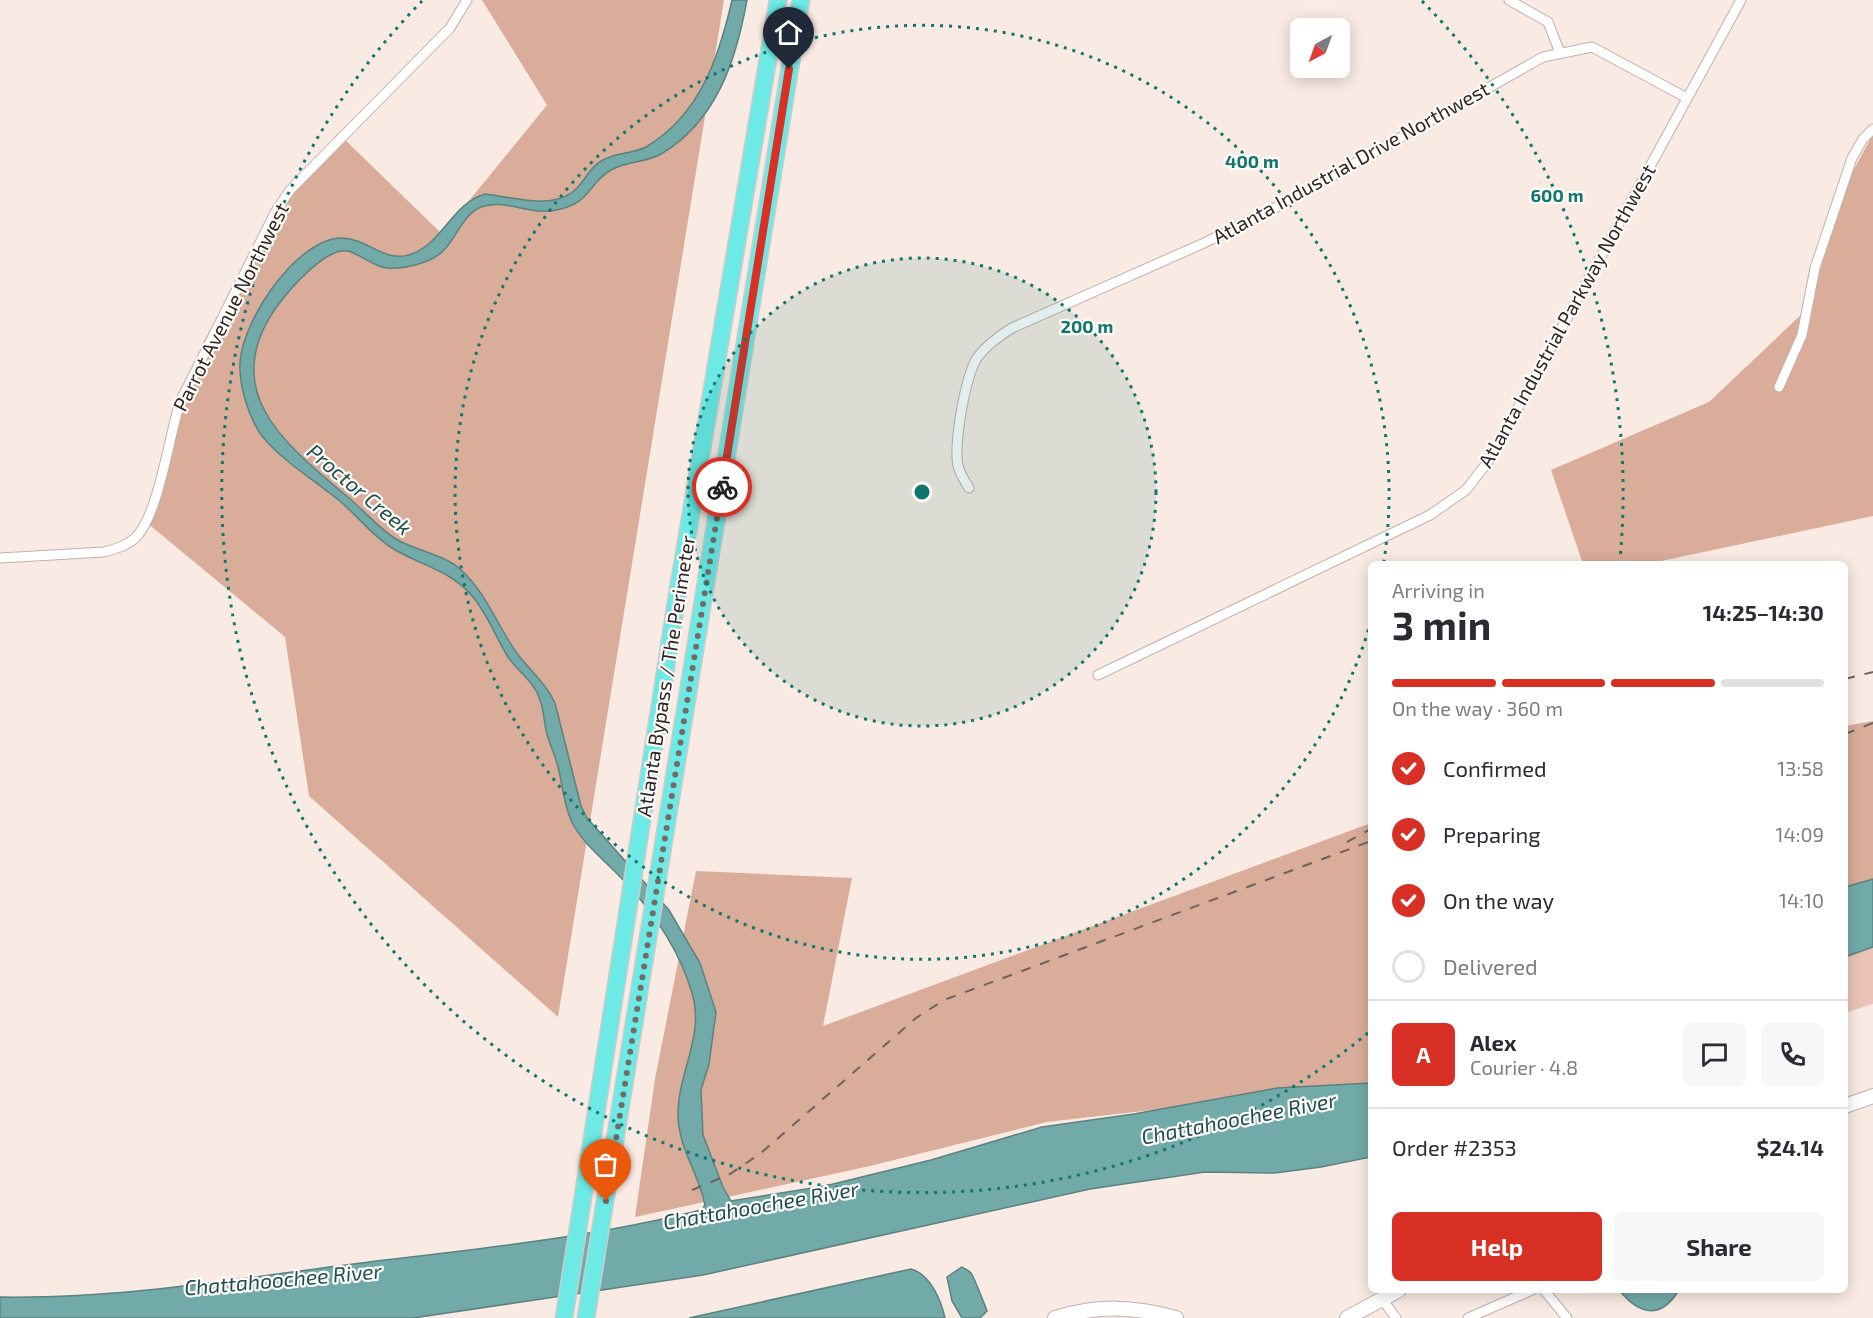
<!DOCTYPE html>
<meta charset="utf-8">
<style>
:root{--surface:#fff;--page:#f7f7f7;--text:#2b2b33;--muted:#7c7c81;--line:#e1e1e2;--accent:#d93025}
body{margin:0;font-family:"Exo 2",sans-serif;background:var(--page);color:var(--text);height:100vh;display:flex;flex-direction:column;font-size:22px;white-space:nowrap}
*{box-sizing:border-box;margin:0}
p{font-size:20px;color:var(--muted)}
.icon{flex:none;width:33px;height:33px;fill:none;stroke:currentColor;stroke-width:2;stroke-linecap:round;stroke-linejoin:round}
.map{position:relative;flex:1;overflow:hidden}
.details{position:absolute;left:1368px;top:561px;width:480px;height:732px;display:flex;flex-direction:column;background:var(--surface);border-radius:9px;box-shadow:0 3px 15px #0003}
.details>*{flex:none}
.needle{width:39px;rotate:221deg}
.tools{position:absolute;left:1290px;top:18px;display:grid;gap:12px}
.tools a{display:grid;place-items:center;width:60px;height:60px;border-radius:9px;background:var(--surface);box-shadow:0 3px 15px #0003;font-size:30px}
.pin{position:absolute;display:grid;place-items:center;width:51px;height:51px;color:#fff;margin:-62px -26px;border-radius:50% 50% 50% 0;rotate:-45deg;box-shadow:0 0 6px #0007}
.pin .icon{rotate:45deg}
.courier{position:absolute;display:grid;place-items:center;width:60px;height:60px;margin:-30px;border:4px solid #d93025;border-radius:50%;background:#fff;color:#222;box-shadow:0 2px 8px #0007}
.overview em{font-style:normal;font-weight:700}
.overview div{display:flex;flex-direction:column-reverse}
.overview{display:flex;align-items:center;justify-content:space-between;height:102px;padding:0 24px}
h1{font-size:39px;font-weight:700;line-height:45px}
.bar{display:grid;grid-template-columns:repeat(4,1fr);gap:9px 6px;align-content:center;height:72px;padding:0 24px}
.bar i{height:8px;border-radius:4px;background:var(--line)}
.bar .on{background:var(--accent)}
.bar p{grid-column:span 4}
.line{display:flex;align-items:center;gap:15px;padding:0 24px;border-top:2px solid var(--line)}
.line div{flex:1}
.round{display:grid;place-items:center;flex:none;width:63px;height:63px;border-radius:9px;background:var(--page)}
ol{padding:0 24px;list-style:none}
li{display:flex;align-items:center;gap:18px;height:66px}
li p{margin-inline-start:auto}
li .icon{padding:6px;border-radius:50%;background:var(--accent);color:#fff;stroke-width:4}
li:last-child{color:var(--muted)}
li i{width:33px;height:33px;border:3px solid var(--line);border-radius:50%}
.action{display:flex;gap:12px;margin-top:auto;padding:12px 24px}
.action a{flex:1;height:69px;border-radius:9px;background:var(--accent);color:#fff;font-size:24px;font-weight:700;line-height:69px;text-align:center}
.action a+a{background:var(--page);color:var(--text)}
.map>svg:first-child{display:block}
.green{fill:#eac5b7}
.forest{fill:#daac9a}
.water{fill:#71aaa8;stroke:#5c8280;stroke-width:1.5}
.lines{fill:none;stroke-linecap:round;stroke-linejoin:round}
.street-casing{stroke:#c0b1ab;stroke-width:11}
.secondary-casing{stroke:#c0b1ab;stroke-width:16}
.highway-casing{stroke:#cccbca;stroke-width:19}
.street{stroke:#fff;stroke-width:9}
.secondary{stroke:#fff;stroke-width:14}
.highway{stroke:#6deae6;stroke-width:16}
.rail{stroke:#6b635f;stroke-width:2;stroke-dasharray:10 10;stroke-linecap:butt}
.done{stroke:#746b67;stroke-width:6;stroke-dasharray:0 10.8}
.route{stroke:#d93025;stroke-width:8}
.ring{fill:none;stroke:#0f766e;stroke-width:3;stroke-dasharray:3 6}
.labels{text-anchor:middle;stroke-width:4.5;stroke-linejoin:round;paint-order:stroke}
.street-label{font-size:20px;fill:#2c2624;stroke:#fdfaf8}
.water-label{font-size:21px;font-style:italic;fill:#1c4f4e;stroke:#fdfaf8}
.centre{fill:#0f766e;stroke:#fdfaf8;stroke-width:3}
.ring-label{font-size:18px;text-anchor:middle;font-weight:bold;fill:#0f766e;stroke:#fdfaf8;stroke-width:4.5;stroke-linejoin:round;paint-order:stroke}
</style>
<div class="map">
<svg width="1873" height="1318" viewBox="0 0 1873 1318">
<rect width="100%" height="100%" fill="#f9eae3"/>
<!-- green -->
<path class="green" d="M1873 947V1004L1845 1013V957Z"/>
<!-- forest -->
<path class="forest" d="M482 0H724L558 1017 309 796 285 637 146 522 204 341 281 205 338 133 442 234 547 105Z
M1873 134V516L1647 564H1583L1551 470 1709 402 1805 311 1846 184Z
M1873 721V880L1845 887V726Z
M1371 823V1085L1047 1122 870 1166 635 1217 655 1079 696 871 852 878 823 1026Z"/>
<!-- water -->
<path class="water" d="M732 0H747C736 60 717 121 661 154 646 163 626 161 611 170 587 184 592 203 556 210 531 216 504 198 481 207 462 215 457 238 443 251 434 260 418 265 406 267 378 272 374 262 351 252 328 243 288 291 275 309 219 391 284 443 343 493 361 507 377 527 396 539 416 551 443 554 460 569 487 593 498 628 519 656 532 672 546 684 555 703L581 806 587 818 669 910 700 963 716 1012 709 1064 701 1090 703 1135 723 1187 731 1201 825 1186 931 1160 1042 1127 1134 1114 1277 1088 1371 1083V1157L1321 1167 1275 1173 1205 1172 1090 1189 703 1275 413 1318H0V1297C120 1299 242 1278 361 1263 475 1249 590 1238 701 1210L705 1205C699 1174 678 1148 678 1114 678 1072 705 1036 692 993 680 952 654 913 625 882 609 864 586 847 574 826 564 808 563 786 558 767 555 755 550 745 547 734 544 723 544 711 540 700 535 682 518 672 508 657 496 638 488 615 473 597 451 570 421 566 392 548 373 536 358 517 341 502 316 481 283 462 262 436 250 420 241 391 240 371 236 328 295 239 341 238 368 238 384 264 412 254 443 242 453 203 485 194 514 197 555 212 578 187 586 178 591 166 603 160 616 152 633 154 646 147 700 115 719 57 732 0Z
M1873 879V947L1845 957V887Z
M962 1267C965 1269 968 1270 971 1273 973 1275 986 1308 987 1311L980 1318H962L952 1301 947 1277Z
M911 1269C930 1274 941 1300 945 1318H689Z
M1619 1290H1679C1662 1318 1641 1317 1619 1290Z"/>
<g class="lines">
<!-- street casing -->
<g class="street-casing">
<path id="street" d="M1509 0 1548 22 1560 53
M1779 387 1802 335 1815 268 1852 158 1863 139 1873 129
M969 488C963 478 957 469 957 458 956 434 965 378 977 358 986 345 999 336 1012 328L1204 243 1283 204 1543 57 1592 47 1687 98
M0 558 104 552C115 549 126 546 134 539 158 519 169 436 180 402L276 211 290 190 450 28 467 0
M1098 675 1430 515 1466 490 1490 459 1741 0
M1544 1290 1567 1318
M1382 1299 1396 1318
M1468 1318 1532 1290"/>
</g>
<!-- secondary casing -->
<g class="secondary-casing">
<path id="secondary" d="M1845 1106 1873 1096
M1055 1318C1098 1305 1133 1306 1176 1318
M1347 1318 1399 1290"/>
</g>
<!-- highway casing -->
<g class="highway-casing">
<path id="highway" d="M564 1318 678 590 778 0
M586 1318 801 0"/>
</g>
<!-- street -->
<use href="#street" class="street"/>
<!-- secondary -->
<use href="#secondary" class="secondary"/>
<!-- highway -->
<use href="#highway" class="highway"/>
<!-- rail -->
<path class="rail" d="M1845 679 1873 672
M1845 734 1873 723
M1347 842 1371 829
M692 1190 730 1174 761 1153 916 1018 944 1000 1371 841"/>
</g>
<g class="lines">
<!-- done -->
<path class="done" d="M606 1201 722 487"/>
<!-- route -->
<path class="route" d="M722 487 789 69"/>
</g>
<!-- distance rings -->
<circle cx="922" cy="492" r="234" fill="#0f766e" fill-opacity=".12"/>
<g class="ring">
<circle cx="922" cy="492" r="234"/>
<path d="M1371 621A467 467 0 1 1 1384 561"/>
<path d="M1368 1033A701 701 0 0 1 422 1M1422 1A701 701 0 0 1 1620 559"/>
</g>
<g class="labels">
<!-- street labels -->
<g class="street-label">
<text transform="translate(1351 163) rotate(-29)" y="7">Atlanta Industrial Drive Northwest</text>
<text transform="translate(231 307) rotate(-63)" y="7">Parrot Avenue Northwest</text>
<text transform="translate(1567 316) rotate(-61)" y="7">Atlanta Industrial Parkway Northwest</text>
<text transform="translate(666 676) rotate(-81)" y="7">Atlanta Bypass / The Perimeter</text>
</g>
<!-- water labels -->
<g class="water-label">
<text transform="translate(359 490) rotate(40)" y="7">Proctor Creek</text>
<text transform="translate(1239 1119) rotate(-11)" y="7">Chattahoochee River</text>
<text transform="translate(761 1206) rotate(-10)" y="7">Chattahoochee River</text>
<text transform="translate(283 1280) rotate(-5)" y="7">Chattahoochee River</text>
</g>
</g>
<circle cx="922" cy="492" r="9" class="centre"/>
<g class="ring-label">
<text x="1252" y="168">400 m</text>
<text x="1557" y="202">600 m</text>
<text x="1087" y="333">200 m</text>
</g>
</svg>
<div class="tools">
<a><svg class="needle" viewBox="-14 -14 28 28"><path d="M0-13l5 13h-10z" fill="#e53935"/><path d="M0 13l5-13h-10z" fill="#7c7c81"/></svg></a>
</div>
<div class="pin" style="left:606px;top:1201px;background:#ea580c"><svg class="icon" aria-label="bag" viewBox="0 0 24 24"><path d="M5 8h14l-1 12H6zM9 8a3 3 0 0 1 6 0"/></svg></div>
<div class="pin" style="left:789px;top:69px;background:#1f2937"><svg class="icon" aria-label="home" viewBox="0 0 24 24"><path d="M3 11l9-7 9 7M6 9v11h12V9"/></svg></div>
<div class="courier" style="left:722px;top:487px"><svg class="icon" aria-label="bike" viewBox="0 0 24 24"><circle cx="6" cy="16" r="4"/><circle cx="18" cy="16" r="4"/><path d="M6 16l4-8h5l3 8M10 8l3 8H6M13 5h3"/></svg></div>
<section class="details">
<div class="overview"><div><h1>3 min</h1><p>Arriving in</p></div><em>14:25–14:30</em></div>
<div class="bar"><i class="on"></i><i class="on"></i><i class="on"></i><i></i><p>On the way · 360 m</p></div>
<ol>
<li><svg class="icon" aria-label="check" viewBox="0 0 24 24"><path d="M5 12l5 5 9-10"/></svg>Confirmed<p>13:58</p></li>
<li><svg class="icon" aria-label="check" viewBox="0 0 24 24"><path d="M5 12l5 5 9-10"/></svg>Preparing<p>14:09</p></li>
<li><svg class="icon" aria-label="check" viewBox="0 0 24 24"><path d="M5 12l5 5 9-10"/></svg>On the way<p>14:10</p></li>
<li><i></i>Delivered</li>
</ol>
<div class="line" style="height:108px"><b class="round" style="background:var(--accent);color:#fff">A</b><div><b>Alex</b><p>Courier · 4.8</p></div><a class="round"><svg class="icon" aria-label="chat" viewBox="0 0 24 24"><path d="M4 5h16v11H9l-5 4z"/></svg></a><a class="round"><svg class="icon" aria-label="phone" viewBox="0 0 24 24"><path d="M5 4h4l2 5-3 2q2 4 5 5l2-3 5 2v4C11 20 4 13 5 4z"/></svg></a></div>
<div class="line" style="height:78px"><div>Order #2353</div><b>$24.14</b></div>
<div class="action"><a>Help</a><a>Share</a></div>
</section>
</div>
